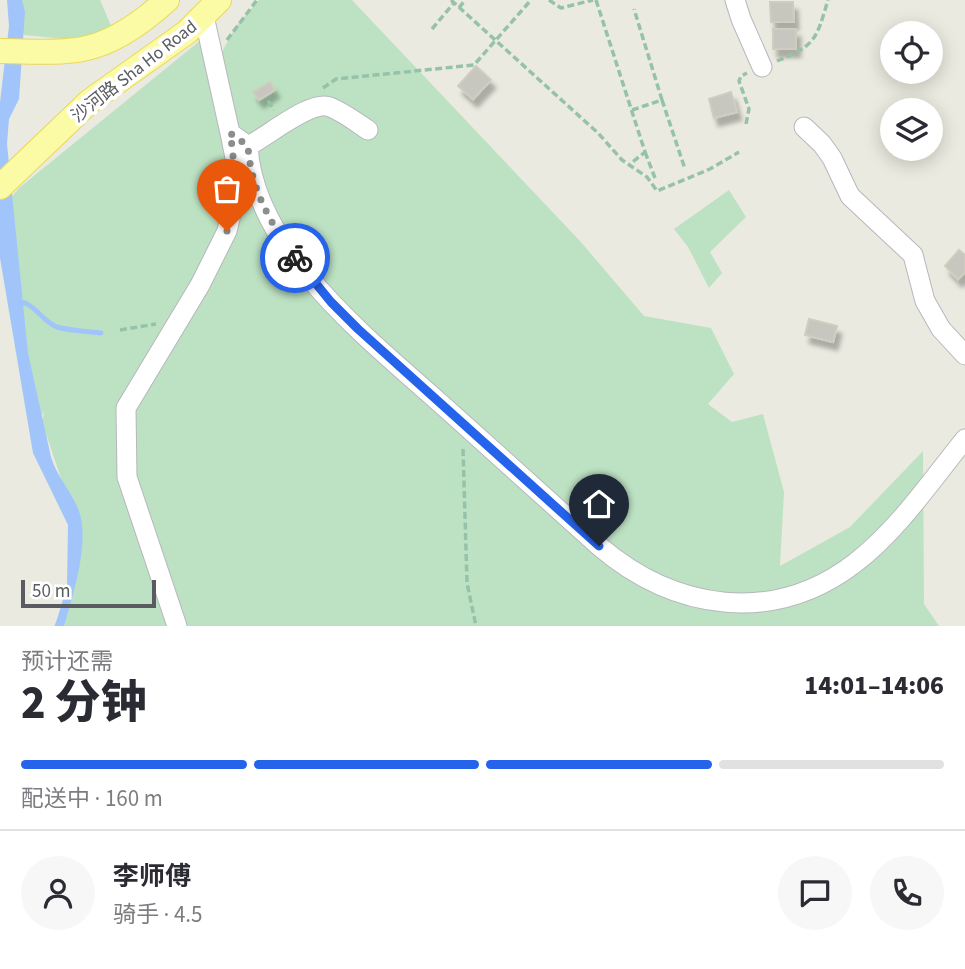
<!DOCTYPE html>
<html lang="zh">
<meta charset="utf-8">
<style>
:root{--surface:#fff;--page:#f7f7f7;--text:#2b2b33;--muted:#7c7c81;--line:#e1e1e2;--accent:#2563eb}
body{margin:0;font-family:"Source Sans 3","Noto Sans SC",sans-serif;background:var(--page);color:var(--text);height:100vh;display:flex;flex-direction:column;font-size:26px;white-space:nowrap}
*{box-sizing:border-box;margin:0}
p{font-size:23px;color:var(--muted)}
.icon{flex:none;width:38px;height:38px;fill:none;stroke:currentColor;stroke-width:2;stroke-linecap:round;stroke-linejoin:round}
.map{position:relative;height:626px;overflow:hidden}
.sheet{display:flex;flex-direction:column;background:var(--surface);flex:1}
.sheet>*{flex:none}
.controls{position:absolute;left:880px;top:21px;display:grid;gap:14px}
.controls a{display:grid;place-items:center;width:63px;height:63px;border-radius:50%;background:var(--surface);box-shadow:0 4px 18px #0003;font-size:35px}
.scale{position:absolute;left:21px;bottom:18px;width:135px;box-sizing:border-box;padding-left:7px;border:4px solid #595b60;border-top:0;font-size:19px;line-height:24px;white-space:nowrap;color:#595b60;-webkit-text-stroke:5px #fff;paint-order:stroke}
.pin{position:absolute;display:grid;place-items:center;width:60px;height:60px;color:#fff;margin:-72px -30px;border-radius:50% 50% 50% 0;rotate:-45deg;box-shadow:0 0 7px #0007}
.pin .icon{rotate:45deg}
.courier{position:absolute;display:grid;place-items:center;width:70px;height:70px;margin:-35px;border:5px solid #2563eb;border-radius:50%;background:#fff;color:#222;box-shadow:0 2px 9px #0007}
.overview em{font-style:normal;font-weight:800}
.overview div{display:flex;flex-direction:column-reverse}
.overview{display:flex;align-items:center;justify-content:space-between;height:119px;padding:0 21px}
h1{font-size:46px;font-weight:800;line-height:52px}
.bar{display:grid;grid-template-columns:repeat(4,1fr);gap:10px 7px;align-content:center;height:84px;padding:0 21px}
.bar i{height:9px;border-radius:5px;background:var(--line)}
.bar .on{background:var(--accent)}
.bar p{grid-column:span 4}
.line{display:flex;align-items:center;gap:18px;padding:0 21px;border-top:2px solid var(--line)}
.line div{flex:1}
.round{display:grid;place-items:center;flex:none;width:74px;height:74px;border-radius:37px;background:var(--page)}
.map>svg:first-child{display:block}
.green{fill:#bde2c3}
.water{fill:#a1c5fa}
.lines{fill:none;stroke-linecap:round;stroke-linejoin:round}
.stream{stroke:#a1c5fa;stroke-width:5}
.building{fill:#c8c7bf;stroke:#cfcdbf;stroke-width:2;filter:url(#shadow)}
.minor-casing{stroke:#b6b7bc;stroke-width:21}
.major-casing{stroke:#ead85a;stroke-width:26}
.path{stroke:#97c2aa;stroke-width:3.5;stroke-dasharray:7 3.5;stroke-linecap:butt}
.minor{stroke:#fff;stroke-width:19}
.major{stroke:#fbfba5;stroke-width:24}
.done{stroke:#8c8d8d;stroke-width:7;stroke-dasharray:0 12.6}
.route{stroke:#2563eb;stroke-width:9}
.labels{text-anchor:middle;stroke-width:7;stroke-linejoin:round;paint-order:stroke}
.street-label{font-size:18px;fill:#595b60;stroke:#fff}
</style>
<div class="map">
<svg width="965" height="626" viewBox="0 0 965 626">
<defs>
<filter id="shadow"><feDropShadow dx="4.5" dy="8" stdDeviation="2" flood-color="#0004"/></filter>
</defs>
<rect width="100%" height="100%" fill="#ebeae0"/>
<!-- green -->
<path class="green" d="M7 0H100L112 28 76 40 24 35Z
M259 0H352L580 241 644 316 711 328 734 374 708 404 732 422 763 414 784 492 780 566 850 527 923 451 924 604 939 626H54L68 595 73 514 42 422 44 411 41 416 32 417 2 208 19 188 207 35 216 63 236 26Z
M729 190 746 217 710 252 722 273 709 288 688 247 674 229Z"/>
<!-- water -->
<path class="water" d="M7 0H22L25 12 19 99 9 119 7 144 28 353 51 457C57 477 72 492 79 511 90 542 73 596 64 626H55L67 586 68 525 33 453 0 258V102L9 26Z"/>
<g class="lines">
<!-- stream -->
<path class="stream" d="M16 301C35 302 42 322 57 327 70 331 87 331 101 333"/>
</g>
<!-- building -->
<path class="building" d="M770 2H793L794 22H771Z
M773 29H796V49H773Z
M476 66 491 80 473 99 458 86Z
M270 82 275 90 259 100 253 92Z
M731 92 737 112 714 118 709 99Z
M959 250 965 255V272L958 279 945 266Z
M809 319 837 326 833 342 805 335Z"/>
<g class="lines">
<!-- minor casing -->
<g class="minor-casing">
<path id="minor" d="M735 0 741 19 762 67
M204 16 230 133 248 146C254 253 375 344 449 411 499 456 549 501 599 546 674 610 773 626 855 563 898 530 931 481 965 439
M804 127 822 144 832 158 850 196 913 255 925 301 941 329 965 355
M248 146C267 137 311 99 330 107 343 112 356 122 368 130
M177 626 127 477 126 408 200 285 227 231 233 206 235 158 230 133"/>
</g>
<!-- major casing -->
<g class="major-casing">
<path id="major" d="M0 51C27 51 56 54 83 49 114 43 144 21 167 0
M0 187 90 101 187 32 219 0"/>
</g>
<!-- path -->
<path class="path" d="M451 0 598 133 622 160 647 177 657 191 710 169 739 152
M549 0 561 8 593 0
M596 0 645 152 629 165
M459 8 465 0
M432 29 453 4
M227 40 257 0
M777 61C816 45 816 40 828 0
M323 88 336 79 474 65 531 0
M662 100 685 169
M268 101 274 110
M632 110 662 100 634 9
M746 124 749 109 739 81 741 76 747 73
M645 152 655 178
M120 330 156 324
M463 449 467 583 476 626"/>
<!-- minor -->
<use href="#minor" class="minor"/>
<!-- major -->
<use href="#major" class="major"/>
</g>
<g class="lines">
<!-- done -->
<path class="done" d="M227 231C235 198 236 167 230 133L248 146C251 190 270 222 295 258"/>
<!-- route -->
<path class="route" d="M295 258 331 302 358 329 599 546"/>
</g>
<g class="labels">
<!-- street labels -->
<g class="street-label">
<text transform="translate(134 71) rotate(-38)" y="6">沙河路 Sha Ho Road</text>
</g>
</g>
</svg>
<div class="controls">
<a><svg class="icon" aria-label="locate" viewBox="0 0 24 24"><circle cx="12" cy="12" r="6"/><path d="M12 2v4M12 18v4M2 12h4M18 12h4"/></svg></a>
<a><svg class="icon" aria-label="layers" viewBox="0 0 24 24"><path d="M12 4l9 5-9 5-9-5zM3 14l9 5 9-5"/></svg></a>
</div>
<div class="scale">50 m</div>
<div class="pin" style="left:227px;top:231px;background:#ea580c"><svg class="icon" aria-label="bag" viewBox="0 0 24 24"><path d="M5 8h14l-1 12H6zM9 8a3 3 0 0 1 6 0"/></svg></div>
<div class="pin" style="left:599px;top:546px;background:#1f2937"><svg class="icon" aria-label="home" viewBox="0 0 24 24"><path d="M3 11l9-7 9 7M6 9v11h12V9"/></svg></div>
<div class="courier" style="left:295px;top:258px"><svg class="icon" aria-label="bike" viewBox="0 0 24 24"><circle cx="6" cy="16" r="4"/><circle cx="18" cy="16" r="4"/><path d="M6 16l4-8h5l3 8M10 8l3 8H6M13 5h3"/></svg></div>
</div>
<section class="sheet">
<div class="overview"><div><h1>2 分钟</h1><p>预计还需</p></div><em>14:01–14:06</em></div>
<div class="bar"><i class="on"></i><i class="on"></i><i class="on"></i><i></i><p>配送中 · 160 m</p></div>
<div class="line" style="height:126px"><a class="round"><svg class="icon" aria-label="person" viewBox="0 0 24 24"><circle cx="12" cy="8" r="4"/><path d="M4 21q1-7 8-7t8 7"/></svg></a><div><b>李师傅</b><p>骑手 · 4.5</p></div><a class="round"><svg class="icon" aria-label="chat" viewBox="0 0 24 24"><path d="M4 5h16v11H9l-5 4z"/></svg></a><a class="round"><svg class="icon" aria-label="phone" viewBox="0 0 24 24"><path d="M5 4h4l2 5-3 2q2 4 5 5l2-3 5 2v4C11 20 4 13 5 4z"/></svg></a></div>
</section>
